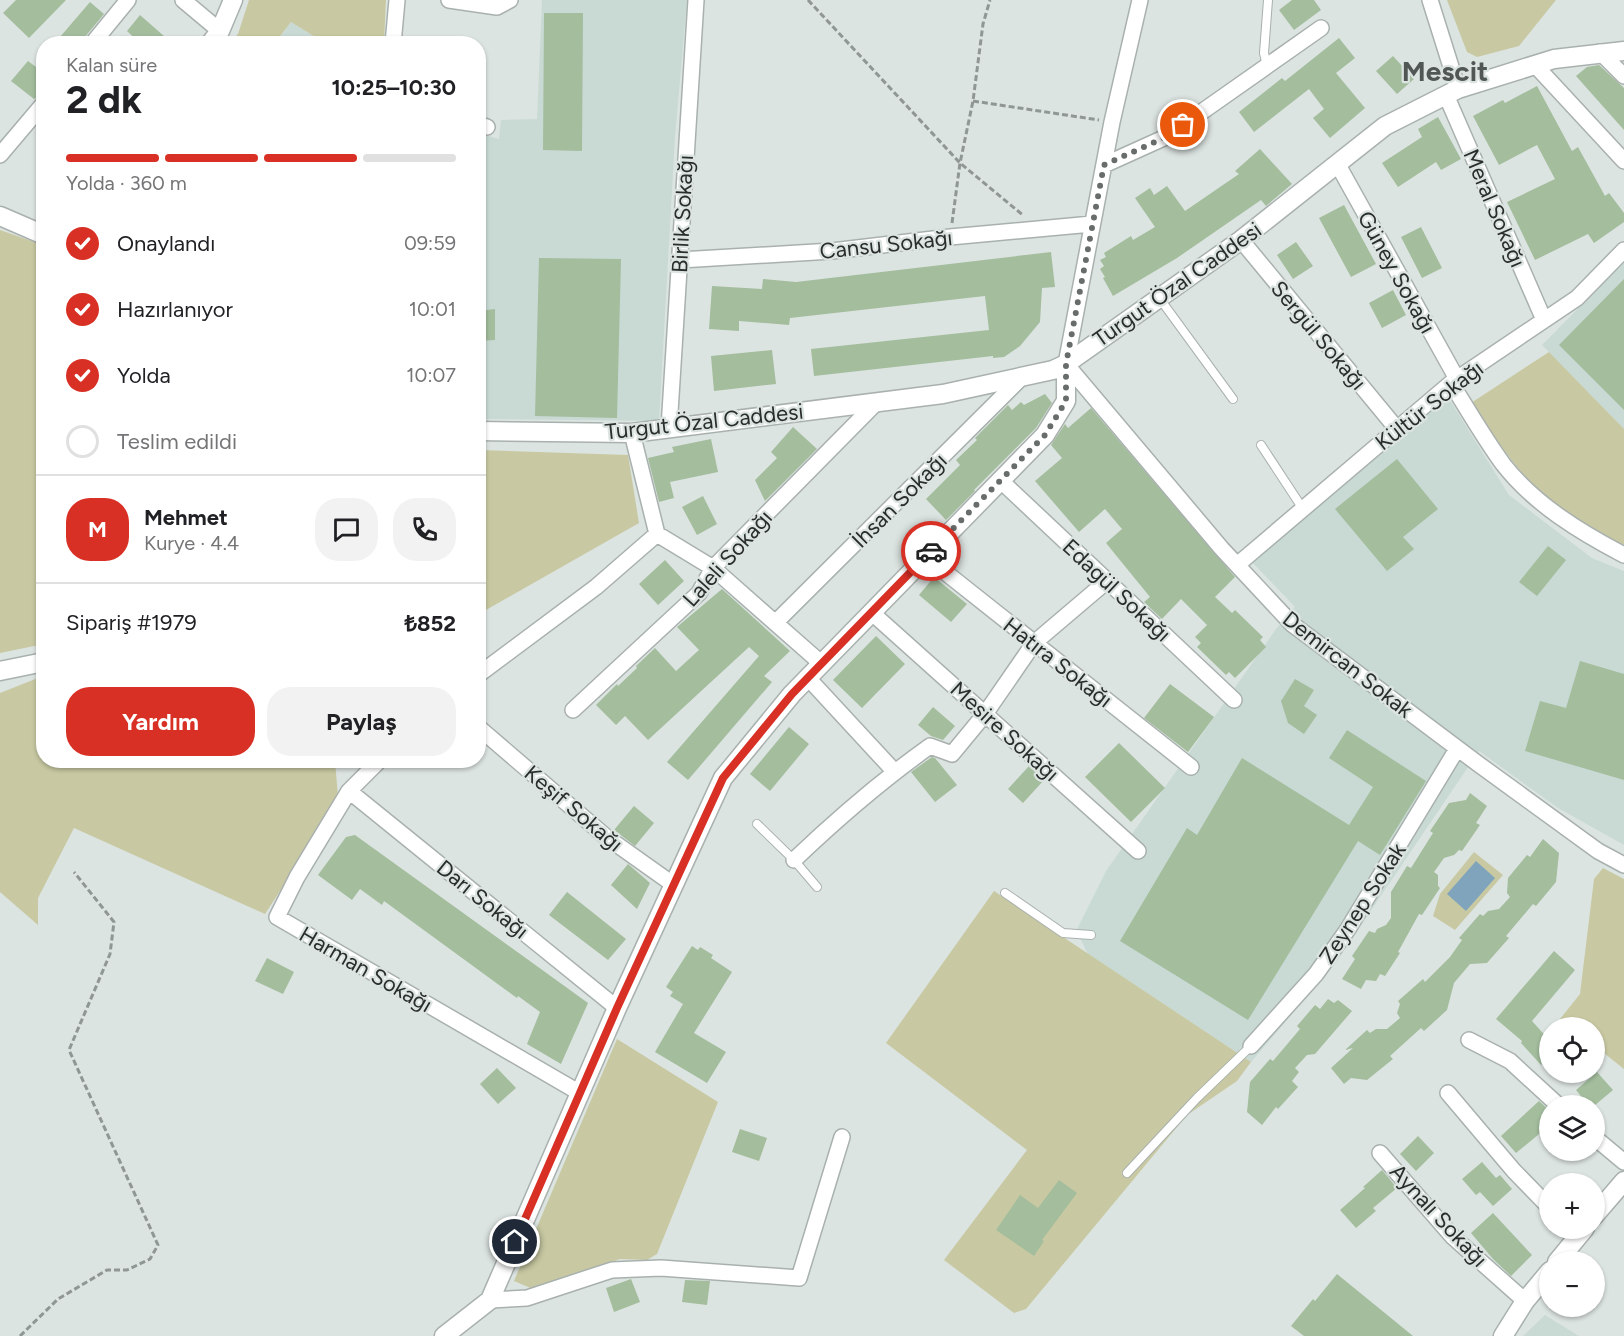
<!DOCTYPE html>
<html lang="tr">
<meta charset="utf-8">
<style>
:root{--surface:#fff;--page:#f2f2f2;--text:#202124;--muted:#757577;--line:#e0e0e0;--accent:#d93025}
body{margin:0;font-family:Figtree,sans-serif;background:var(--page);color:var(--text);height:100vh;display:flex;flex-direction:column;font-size:22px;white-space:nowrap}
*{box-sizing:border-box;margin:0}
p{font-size:20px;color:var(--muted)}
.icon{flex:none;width:33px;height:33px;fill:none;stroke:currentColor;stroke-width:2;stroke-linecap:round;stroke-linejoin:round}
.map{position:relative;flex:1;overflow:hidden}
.panel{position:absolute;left:36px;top:36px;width:450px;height:732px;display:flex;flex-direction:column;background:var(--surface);border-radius:24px;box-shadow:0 2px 4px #0004}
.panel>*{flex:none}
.buttons{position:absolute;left:1539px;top:1017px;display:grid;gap:12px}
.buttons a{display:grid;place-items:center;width:66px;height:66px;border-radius:50%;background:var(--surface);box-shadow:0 2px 4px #0004;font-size:30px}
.pin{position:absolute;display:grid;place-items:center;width:51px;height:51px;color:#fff;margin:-26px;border:3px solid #fff;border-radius:50%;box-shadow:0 2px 6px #0007}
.courier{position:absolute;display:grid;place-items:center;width:60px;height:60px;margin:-30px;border:4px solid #d93025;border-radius:50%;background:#fff;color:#222;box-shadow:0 2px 8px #0007}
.head em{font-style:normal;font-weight:700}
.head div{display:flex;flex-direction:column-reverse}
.head{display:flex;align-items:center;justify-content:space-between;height:102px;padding:0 30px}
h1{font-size:39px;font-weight:700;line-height:45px}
.bar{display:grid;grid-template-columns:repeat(4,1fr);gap:9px 6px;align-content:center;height:72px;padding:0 30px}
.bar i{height:8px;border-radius:4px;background:var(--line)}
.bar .active{background:var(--accent)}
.bar p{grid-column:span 4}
.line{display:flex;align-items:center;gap:15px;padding:0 30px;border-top:2px solid var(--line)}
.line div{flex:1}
.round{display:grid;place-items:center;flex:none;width:63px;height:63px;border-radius:24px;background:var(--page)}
ol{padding:0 30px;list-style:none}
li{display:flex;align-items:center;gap:18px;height:66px}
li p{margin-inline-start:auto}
li .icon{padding:6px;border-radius:50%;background:var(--accent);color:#fff;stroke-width:4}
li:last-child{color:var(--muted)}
li i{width:33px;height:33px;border:3px solid var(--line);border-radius:50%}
.cta{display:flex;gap:12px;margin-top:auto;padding:12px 30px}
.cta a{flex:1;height:69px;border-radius:24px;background:var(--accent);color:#fff;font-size:24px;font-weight:700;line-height:69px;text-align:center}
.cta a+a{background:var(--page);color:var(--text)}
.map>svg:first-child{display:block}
.built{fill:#c9dad4}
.green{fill:#c8c9a2}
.water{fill:#80a4bb}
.building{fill:#a3bd9d}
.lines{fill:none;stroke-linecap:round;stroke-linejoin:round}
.service-casing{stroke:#a9b1ae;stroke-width:10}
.minor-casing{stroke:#a9b1ae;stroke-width:18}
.tertiary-casing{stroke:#a9b1ae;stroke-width:21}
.path{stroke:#8f9693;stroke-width:3;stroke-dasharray:6 3;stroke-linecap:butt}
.service{stroke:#fff;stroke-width:8}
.minor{stroke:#fff;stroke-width:15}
.tertiary{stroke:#fff;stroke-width:18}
.done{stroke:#686d6b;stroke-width:6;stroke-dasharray:0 10.8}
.route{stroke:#d93025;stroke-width:8}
.labels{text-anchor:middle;stroke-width:4.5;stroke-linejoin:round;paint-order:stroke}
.street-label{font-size:22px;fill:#292d2b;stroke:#dce4e1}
.district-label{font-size:28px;font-weight:bold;fill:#505755;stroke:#dce4e1}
</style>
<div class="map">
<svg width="1624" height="1336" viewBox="0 0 1624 1336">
<rect width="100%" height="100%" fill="#dce4e1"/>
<!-- built -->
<path class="built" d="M542 0H687L675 137 659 421 479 419 478 133 499 139 501 120 537 119Z
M291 22 325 43 275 44Z
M1624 262V429L1542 345Z
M1446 394 1509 495 1592 558 1624 571V845L1558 808 1479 751 1334 965 1251 1062 1088 954 1076 931 1106 871 1276 629 1295 607 1253 563Z
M1545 1315 1579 1336H1523Z"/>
<!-- green -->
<path class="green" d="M249 0H386L384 43H325L291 22 275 43H230L238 34Z
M1447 0H1556L1519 46 1477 57 1467 52Z
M0 230 43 245 44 644 0 653Z
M1549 352 1624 429V545C1595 533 1562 511 1539 490 1512 466 1492 432 1471 403Z
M479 450 628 455 639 523 479 614Z
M43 676 44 760 335 761 338 796 335 807 265 914 74 828 38 898V925L0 892V693Z
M1474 852 1503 875 1455 930 1433 916 1440 894Z
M1603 868 1624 879V1069L1595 1046 1594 1028 1571 1027 1560 1019 1580 994 1594 879Z
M994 891 1251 1062 1237 1081 1187 1115 1026 1309 1014 1313 944 1260 1027 1150 886 1043Z
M617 1039 718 1102 657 1254 647 1260 620 1259 535 1290 514 1281Z"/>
<!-- water -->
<path class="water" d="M1476 861 1495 878 1466 911 1447 894Z"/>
<!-- building -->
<path class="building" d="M16 0H66L29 38 3 13Z
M1292 0H1314L1321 10 1294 30 1279 10Z
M90 2 104 14 84 38 82 44H54Z
M544 13H583L582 151 543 150Z
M140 15 173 44H141L127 31Z
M1339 38 1355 58 1336 73 1365 108 1330 138 1313 118 1324 109 1309 89 1254 132 1239 112 1282 78 1285 81Z
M1393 56 1414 79 1397 94 1376 71Z
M28 61 44 73V94L34 99 11 81Z
M1599 65 1624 88V130L1576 76 1587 67Z
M1537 86 1572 151 1578 147 1605 196 1609 193 1624 213V222L1594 243 1588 234 1535 260 1507 202 1555 179 1537 145 1499 165 1473 116 1503 100 1505 103Z
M1438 117 1461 159 1441 170 1436 162 1398 187 1382 163 1422 137 1418 129Z
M1260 149 1292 184 1266 206 1261 200 1177 258 1113 296 1103 278 1105 277 1100 269 1104 266 1100 260 1106 257 1104 253 1131 236 1133 240 1155 227 1135 198 1150 188 1154 195 1167 186 1185 211 1239 174 1235 171Z
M1344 205 1376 264 1351 277 1319 218Z
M1421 227 1442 268 1422 278 1401 237Z
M1296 242 1313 266 1293 279 1277 255Z
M1051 252 1055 287 1042 288 1040 322 1020 346 1004 357 993 358V356L814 376 811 349 989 330 985 296 790 318 789 325 739 321V331L709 329 712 286 762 289 763 279 796 282Z
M539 258 621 259 617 418 535 416Z
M1624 279V410L1559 345Z
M1393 290 1406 315 1382 328 1369 303Z
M495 309V340L478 341V311Z
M772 350 776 384 714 391 711 356Z
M1045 394 1052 403 1036 428 974 490 975 491 946 520 926 499 960 465 956 460 977 440 975 438 1008 405 1012 410 1021 402 1024 405Z
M1091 408 1235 577 1215 597 1232 613 1235 610 1263 637 1260 640 1266 647 1235 678 1229 672 1226 675 1197 647 1201 643 1195 637 1207 625 1181 599 1162 619 1144 602 1150 597 1106 543 1122 529 1105 509 1079 532 1035 481 1062 458 1051 445 1065 424 1068 428Z
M793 427 817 449 765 501 755 480 777 458 771 452Z
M711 439 718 472 670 482 674 498 659 502 648 458 674 452 672 447Z
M1397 459 1438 509 1403 537 1414 549 1387 571 1335 509Z
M703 496 717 524 697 535 682 507Z
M1548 546 1566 560 1537 596 1519 582Z
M665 560 684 581 658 605 639 584Z
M934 577 967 604 951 622 919 595Z
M722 589 790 651 764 676 772 682 688 780 667 762 759 656 749 647 648 740 625 716 616 725 596 705 617 684 618 686 637 668 636 666 655 648 676 671 699 650 677 627Z
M876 636 905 664 862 708 833 680Z
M1580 661 1624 674V780L1525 751 1540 701 1566 708Z
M1295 679 1314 690 1304 706 1317 715 1304 734 1288 723 1281 701Z
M1170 684 1214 717 1188 752 1144 718Z
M933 707 955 726 943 740 931 736 918 725Z
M789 727 809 744 770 791 750 774Z
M1347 730 1426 781 1380 855 1358 841 1248 1020 1120 941 1187 828 1197 835 1242 758 1349 825 1373 787 1329 758Z
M1119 743 1165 788 1131 822 1085 777Z
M932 757 935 758 957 785 935 802 911 772Z
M1029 766 1044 780 1023 803 1008 789Z
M1470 793 1487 806 1476 823 1480 825 1462 851 1459 850 1454 855 1444 858 1434 872 1438 875V886L1440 888 1422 915 1419 914 1398 952 1400 953 1385 976 1380 974 1376 981 1366 980 1361 989 1342 979 1355 959 1352 956 1369 931 1375 933 1377 929 1386 925 1391 918V892L1407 866 1411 868 1433 833 1430 831 1449 803 1466 800Z
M634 806 654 823 635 846 614 830Z
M355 835 588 1003 561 1064 527 1044 540 1012 518 996 517 998 384 901 382 905 360 889 352 900 318 875 346 837Z
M1543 839 1559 853 1556 882 1536 906 1533 904 1506 936 1509 938 1487 963 1470 964 1454 983 1447 1010 1424 1031 1421 1028 1390 1056 1393 1059 1367 1080 1351 1078 1344 1084 1331 1068 1353 1048 1345 1050 1367 1030 1370 1033 1376 1029H1387L1400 1018 1397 1013 1400 1004 1398 1001 1423 979 1425 982 1450 957 1462 940 1459 938 1480 914 1483 916 1488 911 1499 909 1510 897 1507 893 1508 878 1527 855 1530 857Z
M628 864 650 883 637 909 611 885Z
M567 892 626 939 608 960 549 915Z
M692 946 698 950 700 947 713 955 711 958 732 972 694 1033 726 1052 707 1083 655 1052 683 1004 670 996 673 992 666 987Z
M1554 951 1575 970 1532 1021 1550 1041V1058L1541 1065 1521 1043 1522 1041 1496 1019Z
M267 958 294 972 283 994 255 981Z
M1328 999 1334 1003 1338 1000 1352 1011 1315 1054 1307 1055 1295 1068 1299 1072 1292 1081 1298 1087 1278 1109 1276 1107 1262 1125 1247 1112 1250 1082 1270 1059 1273 1061 1300 1029 1297 1026 1315 1005 1320 1009Z
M497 1068 516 1088 498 1104 480 1084Z
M1597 1072 1613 1090 1594 1106H1589L1576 1090Z
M1539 1101 1550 1111V1125L1516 1153 1501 1136Z
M740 1129 767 1138 759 1161 732 1152Z
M1418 1136 1434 1153 1416 1171 1400 1154Z
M1482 1162 1496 1178 1500 1175 1512 1189 1493 1206 1480 1192 1476 1195 1462 1179Z
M1382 1170 1397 1188 1373 1208 1376 1211 1356 1228 1340 1210 1365 1188 1363 1187Z
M1059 1180 1077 1193 1042 1240 1044 1241 1034 1256 996 1230 1020 1195 1038 1208Z
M1493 1213 1532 1255 1511 1276 1493 1259 1471 1233Z
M1337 1274 1413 1336H1304L1291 1326 1313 1299 1315 1301Z
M631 1279 640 1302 614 1312 606 1288Z
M685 1280 710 1281 707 1305 682 1302Z"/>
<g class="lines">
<!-- service casing -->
<g class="service-casing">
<path id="service" d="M1267 66 1264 53 1268 0
M1160 299 1233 399
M1261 445 1303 509
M757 824 794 860 817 887
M1005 893 1063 933 1091 935
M1127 1173 1197 1098 1251 1046"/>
</g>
<!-- minor casing -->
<g class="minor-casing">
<path id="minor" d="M183 0 220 31
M449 0 497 7 510 0
M1140 0 1112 122 1066 364 1222 549 1292 624 1477 763 1598 851 1624 865
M1430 0 1458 89
M92 44 128 0
M393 44 397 0
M1600 52 1624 76
M1535 65 1624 161
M1446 95 1544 320
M478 124 487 127
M0 155 44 103
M1104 165 1166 137 1321 28
M1338 165 1457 379
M1241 240 1397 429
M680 260 832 251 950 237 1092 224
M1451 383C1468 410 1484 438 1503 464 1534 504 1580 532 1624 555
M669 428 696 0
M632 433 657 534 713 568 822 664
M1000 480 1234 700
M926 557 1191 767
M1237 565 1451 383 1577 298 1624 250
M871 612 1138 851
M775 623 1023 376
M478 675 596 587 657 534
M808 678 894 771
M573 710 699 593 713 568 877 402
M478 727 605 836 674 885
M380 760 349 791 297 877 277 917 580 1093
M349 791 617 1008
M794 860C837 819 881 781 930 746L952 754 985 714 1034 643 1107 581
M1469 1040 1510 1061 1559 1106
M1251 1046 1316 974 1348 929 1457 749
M1448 1093 1514 1171 1550 1208
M1594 1137 1624 1162
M1380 1153 1453 1237 1525 1301
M490 1300 527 1298 612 1270 661 1268 799 1278 842 1137"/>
</g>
<!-- tertiary casing -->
<g class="tertiary-casing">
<path id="tertiary" d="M210 44 220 31 233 0
M0 216 44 235
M478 431 632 433 943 394 1053 370 1066 364 1241 240 1385 126 1458 89 1554 59 1624 51
M0 671 44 662
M1594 1216 1624 1181
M1557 1262 1585 1228
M444 1336 490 1300 617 1008 723 778 792 694 1045 435 1066 401V364
M1503 1336 1525 1301 1550 1271"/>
</g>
<!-- path -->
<path class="path" d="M808 0 960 163 1024 216
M973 101 1099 120
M952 223 960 163 973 101 983 24 990 0
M20 1336 58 1299 107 1270H127L150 1259 158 1245 69 1050 110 954 114 922 74 872"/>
<!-- service -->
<use href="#service" class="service"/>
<!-- minor -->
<use href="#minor" class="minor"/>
<!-- tertiary -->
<use href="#tertiary" class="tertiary"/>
</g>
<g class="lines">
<!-- done -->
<path class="done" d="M931 551 1045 435 1066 401V364L1104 165 1166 137 1183 125"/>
<!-- route -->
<path class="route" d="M515 1242 617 1008 723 778 792 694 931 551"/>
</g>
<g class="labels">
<!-- street labels -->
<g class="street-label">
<text transform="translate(1495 208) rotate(67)" y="8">Meral Sokağı</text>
<text transform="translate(682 214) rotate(-87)" y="8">Birlik Sokağı</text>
<text transform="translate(886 244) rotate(-6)" y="8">Cansu Sokağı</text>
<text transform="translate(1397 272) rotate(61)" y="8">Güney Sokağı</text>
<text transform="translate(1177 284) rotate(-35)" y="8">Turgut Özal Caddesi</text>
<text transform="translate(1319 335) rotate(50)" y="8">Sergül Sokağı</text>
<text transform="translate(1429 405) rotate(-38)" y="8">Kültür Sokağı</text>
<text transform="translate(704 421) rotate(-6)" y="8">Turgut Özal Caddesi</text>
<text transform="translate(899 500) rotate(-45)" y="8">İhsan Sokağı</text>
<text transform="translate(727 558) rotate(-48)" y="8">Laleli Sokağı</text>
<text transform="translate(1117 590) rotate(43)" y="8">Edagül Sokağı</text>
<text transform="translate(1058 662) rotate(38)" y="8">Hatıra Sokağı</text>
<text transform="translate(1348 664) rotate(38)" y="8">Demircan Sokak</text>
<text transform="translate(1005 731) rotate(42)" y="8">Mesire Sokağı</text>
<text transform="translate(574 808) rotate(40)" y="8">Keşif Sokağı</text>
<text transform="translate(483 899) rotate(39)" y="8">Darı Sokağı</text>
<text transform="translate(1362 903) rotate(-57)" y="8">Zeynep Sokak</text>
<text transform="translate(366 969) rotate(30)" y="8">Harman Sokağı</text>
<text transform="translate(1439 1215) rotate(47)" y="8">Aynalı Sokağı</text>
</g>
<!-- district labels -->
<g class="district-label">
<text x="1445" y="81">Mescit</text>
</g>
</g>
</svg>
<div class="buttons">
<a><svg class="icon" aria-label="locate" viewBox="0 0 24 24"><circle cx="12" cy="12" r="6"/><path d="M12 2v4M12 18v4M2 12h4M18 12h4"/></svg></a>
<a><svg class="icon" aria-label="layers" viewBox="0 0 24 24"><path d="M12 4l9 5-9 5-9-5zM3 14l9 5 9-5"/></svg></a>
<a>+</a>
<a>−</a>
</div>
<div class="pin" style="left:1183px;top:125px;background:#ea580c"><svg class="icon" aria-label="bag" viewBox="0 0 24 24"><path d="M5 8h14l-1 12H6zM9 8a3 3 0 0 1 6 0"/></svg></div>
<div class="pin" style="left:515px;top:1242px;background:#1f2937"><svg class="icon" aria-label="home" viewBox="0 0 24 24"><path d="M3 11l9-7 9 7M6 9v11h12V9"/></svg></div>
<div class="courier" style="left:931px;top:551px"><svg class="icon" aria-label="car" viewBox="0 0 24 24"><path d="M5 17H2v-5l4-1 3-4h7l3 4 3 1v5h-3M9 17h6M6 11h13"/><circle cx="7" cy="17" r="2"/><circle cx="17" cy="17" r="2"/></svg></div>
<section class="panel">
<div class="head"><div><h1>2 dk</h1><p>Kalan süre</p></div><em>10:25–10:30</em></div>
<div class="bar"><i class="active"></i><i class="active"></i><i class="active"></i><i></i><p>Yolda · 360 m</p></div>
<ol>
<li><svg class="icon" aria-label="check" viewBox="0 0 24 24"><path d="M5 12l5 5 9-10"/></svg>Onaylandı<p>09:59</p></li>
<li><svg class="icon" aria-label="check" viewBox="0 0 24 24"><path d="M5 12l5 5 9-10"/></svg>Hazırlanıyor<p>10:01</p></li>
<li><svg class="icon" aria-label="check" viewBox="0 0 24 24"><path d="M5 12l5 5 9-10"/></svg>Yolda<p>10:07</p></li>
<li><i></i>Teslim edildi</li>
</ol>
<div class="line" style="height:108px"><b class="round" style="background:var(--accent);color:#fff">M</b><div><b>Mehmet</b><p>Kurye · 4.4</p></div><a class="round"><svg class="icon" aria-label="chat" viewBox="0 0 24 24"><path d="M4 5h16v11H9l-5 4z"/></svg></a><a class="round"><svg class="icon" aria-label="phone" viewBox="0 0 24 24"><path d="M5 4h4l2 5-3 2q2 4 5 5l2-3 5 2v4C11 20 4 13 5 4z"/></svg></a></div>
<div class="line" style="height:78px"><div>Sipariş #1979</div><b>₺852</b></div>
<div class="cta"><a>Yardım</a><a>Paylaş</a></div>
</section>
</div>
